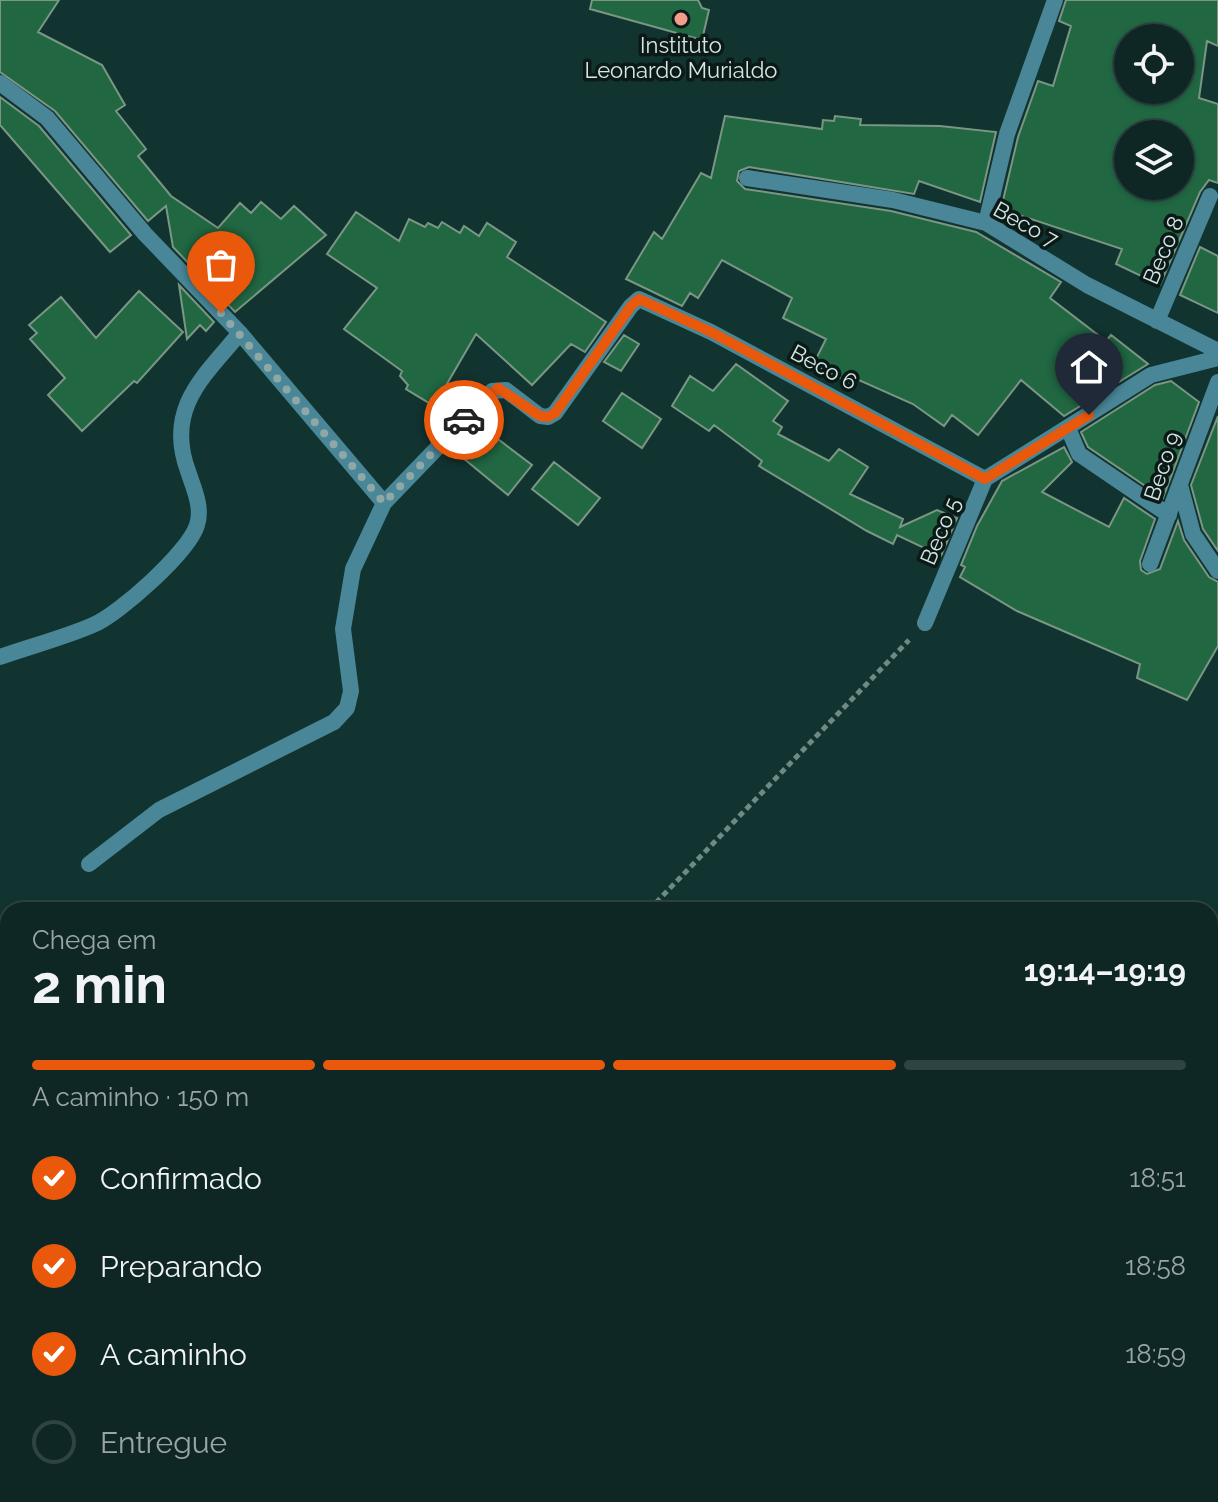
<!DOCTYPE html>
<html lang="pt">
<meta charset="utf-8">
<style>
:root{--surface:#0e2725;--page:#1c3332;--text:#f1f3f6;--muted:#9ba5a7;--line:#2e4442;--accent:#ea580c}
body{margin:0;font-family:Raleway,sans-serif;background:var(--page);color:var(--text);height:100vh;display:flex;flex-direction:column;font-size:30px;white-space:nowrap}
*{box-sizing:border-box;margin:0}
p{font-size:26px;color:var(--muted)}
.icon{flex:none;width:44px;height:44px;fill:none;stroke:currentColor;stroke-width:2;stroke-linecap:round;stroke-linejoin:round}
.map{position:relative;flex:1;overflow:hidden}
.panel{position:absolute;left:0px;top:902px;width:1218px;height:600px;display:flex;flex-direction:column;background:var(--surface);border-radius:24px 24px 0 0;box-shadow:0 2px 6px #0004,0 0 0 2px var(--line)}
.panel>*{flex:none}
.tools{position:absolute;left:1114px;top:24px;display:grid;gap:16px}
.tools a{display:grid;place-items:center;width:80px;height:80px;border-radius:50%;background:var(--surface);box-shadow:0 2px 6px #0004,0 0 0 2px var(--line);font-size:40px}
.pin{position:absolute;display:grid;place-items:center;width:68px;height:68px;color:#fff;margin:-82px -34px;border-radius:50% 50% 50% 0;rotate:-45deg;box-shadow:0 0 8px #0007}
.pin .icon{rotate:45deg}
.courier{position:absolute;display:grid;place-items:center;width:80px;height:80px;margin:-40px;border:6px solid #ea580c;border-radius:50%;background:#fff;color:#222;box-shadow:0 2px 10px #0007}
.overview em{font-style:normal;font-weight:700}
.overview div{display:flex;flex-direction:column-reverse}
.overview{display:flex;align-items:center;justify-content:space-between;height:136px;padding:0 32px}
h1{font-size:52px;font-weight:700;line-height:60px}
.bar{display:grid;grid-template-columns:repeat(4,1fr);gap:12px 8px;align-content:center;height:96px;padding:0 32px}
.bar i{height:10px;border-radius:6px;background:var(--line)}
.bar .current{background:var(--accent)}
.bar p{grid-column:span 4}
ol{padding:0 32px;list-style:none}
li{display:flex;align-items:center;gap:24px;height:88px}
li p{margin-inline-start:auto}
li .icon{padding:8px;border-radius:50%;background:var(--accent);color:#fff;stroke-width:4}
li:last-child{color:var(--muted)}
li i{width:44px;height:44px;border:4px solid var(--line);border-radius:50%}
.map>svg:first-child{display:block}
.forest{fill:url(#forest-firs)}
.building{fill:#206742;stroke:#7b9684;stroke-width:2;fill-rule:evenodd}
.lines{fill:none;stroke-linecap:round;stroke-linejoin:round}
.path{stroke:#6e8986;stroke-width:5;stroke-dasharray:6 4;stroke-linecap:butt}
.service{stroke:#498798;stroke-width:16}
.done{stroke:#90a8a5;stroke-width:8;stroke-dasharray:0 14.4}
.route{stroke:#ea580c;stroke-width:10}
.poi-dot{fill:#f49e8a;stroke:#0b1917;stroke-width:3}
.labels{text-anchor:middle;stroke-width:7;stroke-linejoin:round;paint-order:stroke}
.poi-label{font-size:22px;fill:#d4e7e4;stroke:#0b1917}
.street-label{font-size:22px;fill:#d4e7e4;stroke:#0b1917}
</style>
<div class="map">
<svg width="1218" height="1502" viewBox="0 0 1218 1502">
<defs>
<pattern id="forest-firs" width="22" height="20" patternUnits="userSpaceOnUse" patternTransform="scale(2)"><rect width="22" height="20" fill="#3a4c16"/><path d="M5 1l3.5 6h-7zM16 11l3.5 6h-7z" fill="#566638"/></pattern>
</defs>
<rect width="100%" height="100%" fill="#123431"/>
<!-- forest -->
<path class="forest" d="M0 1165 8 1169V1494H298L307 1502H0Z"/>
<!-- building -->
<path class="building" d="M0 0H59L38 32 102 65 125 105 116 111 146 149 138 156 171 196 218 228 240 203 251 213 261 202 281 219 294 206 326 235 235 312 173 247 166 206 148 221 55 111 0 72Z
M592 0H698L702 8 709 10 702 40 590 9Z
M1066 0H1218V46L1207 41 1199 98 1218 104V183L1209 180 1200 192 1160 285 1116 264 1122 249 1001 209 1018 137 1038 81 1053 86 1071 26 1059 21ZM1128 38H1180V90H1128ZM1128 134H1180V186H1128Z
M0 97 39 126 131 235 110 252 0 125Z
M725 116 822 129 823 120 834 121 835 116 861 119 860 125 940 126 996 132 980 202 919 181 914 194 749 167 739 171 737 181 745 189 891 211 976 232 1061 282 1050 298 1106 341 1111 335 1148 364 1064 416 1021 380 978 435 952 415 944 426 913 404 850 376 848 382 813 365 826 339 783 318 792 298 722 260 698 298 690 293 682 306 626 279 654 232 662 239 701 173 711 178Z
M356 212 399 241 409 219 425 227 428 223 438 228 442 222 460 233 464 226 479 236 487 223 516 242 507 257 606 322 585 352 571 344 532 385 476 334 434 406 406 389 408 385 400 376 402 371 344 329 377 288 327 254Z
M1200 247 1218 256V313L1180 295Z
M179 285 214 322 206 331 200 325 187 339Z
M139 291 183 332 137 383 134 381 82 431 48 395 65 378 30 339 37 333 29 325 61 297 96 338Z
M624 335 639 344 621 371 604 362Z
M736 364 788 401 773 421 782 427 778 434 829 461 839 449 868 467 850 494 903 519 900 527 937 510 957 518 941 556 897 535 893 544 867 531 759 466 762 461 714 425 709 431 672 406 690 376 713 391Z
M1171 381 1199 402 1163 498 1088 447 1081 432 1155 385Z
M622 393 661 419 642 448 603 421Z
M1218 416V551L1203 529 1191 485Z
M477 423 532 465 508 495 452 449Z
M1064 447 1072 462 1042 492 1109 527 1124 498 1155 519 1140 561 1141 570 1147 574 1160 569 1178 521 1184 540 1209 577 1218 582V646L1187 700 1137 678 1140 664 1017 611 960 577 965 567 961 565 977 526 1002 481Z
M554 462 600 498 578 525 532 489Z"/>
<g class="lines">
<!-- path -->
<path class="path" d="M649 910 909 640
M0 1041 8 1044"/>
<!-- service -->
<path class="service" d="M0 83 47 118 145 234 240 333 384 503 492 391 506 390 540 416 548 417 555 413 631 306 639 299 711 332 985 479
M747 178 893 200 986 223 1087 285 1218 351
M986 223 1007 134 1055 0
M1157 321 1210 196
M1068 428 1079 454 1169 515
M1180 485 1193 534 1218 571
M1150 564 1218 382
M925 623 985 479 1151 375 1218 358
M0 657C31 646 63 638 93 625 119 614 189 552 197 525 203 507 193 487 188 471 165 409 203 377 240 333
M89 864 159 810 334 722 347 708 351 691 343 629 353 569 384 503"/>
</g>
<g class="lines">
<!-- done -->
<path class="done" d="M221 313 384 503 464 420"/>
<!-- route -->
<path class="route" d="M464 420 498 388 540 416 548 417 555 413 631 306 639 299 711 332 985 479 1089 415"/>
</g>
<!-- markers -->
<circle class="poi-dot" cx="681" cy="19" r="8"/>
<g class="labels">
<!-- poi labels -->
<g class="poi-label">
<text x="681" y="53">Instituto<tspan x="681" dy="25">Leonardo Murialdo</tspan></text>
</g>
<!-- street labels -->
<g class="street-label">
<text transform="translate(1026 224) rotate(29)" y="8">Beco 7</text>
<text transform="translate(1163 250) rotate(-67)" y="8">Beco 8</text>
<text transform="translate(824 367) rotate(28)" y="8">Beco 6</text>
<text transform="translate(1162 466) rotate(-71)" y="8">Beco 9</text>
<text transform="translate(940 531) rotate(-67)" y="8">Beco 5</text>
</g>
</g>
</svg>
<div class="tools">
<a><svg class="icon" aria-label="locate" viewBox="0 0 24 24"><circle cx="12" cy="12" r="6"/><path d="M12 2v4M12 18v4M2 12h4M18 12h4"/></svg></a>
<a><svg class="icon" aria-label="layers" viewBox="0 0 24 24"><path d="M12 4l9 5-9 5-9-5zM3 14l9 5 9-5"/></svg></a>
</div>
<div class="pin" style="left:221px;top:313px;background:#ea580c"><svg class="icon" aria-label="bag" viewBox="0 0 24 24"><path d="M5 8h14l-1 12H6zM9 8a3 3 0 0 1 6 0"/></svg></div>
<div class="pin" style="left:1089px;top:415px;background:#1f2937"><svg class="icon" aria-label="home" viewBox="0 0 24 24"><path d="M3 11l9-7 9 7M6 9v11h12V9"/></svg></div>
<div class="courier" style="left:464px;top:420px"><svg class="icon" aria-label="car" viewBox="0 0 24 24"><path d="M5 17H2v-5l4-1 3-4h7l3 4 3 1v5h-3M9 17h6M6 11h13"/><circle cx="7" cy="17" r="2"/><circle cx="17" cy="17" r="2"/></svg></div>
<section class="panel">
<div class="overview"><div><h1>2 min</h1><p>Chega em</p></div><em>19:14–19:19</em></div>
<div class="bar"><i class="current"></i><i class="current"></i><i class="current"></i><i></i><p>A caminho · 150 m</p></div>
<ol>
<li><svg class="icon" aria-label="check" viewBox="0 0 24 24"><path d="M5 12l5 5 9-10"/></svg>Confirmado<p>18:51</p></li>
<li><svg class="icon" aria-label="check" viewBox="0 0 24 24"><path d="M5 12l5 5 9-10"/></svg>Preparando<p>18:58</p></li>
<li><svg class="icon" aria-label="check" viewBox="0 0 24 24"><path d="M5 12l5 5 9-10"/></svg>A caminho<p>18:59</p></li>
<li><i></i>Entregue</li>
</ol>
</section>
</div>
